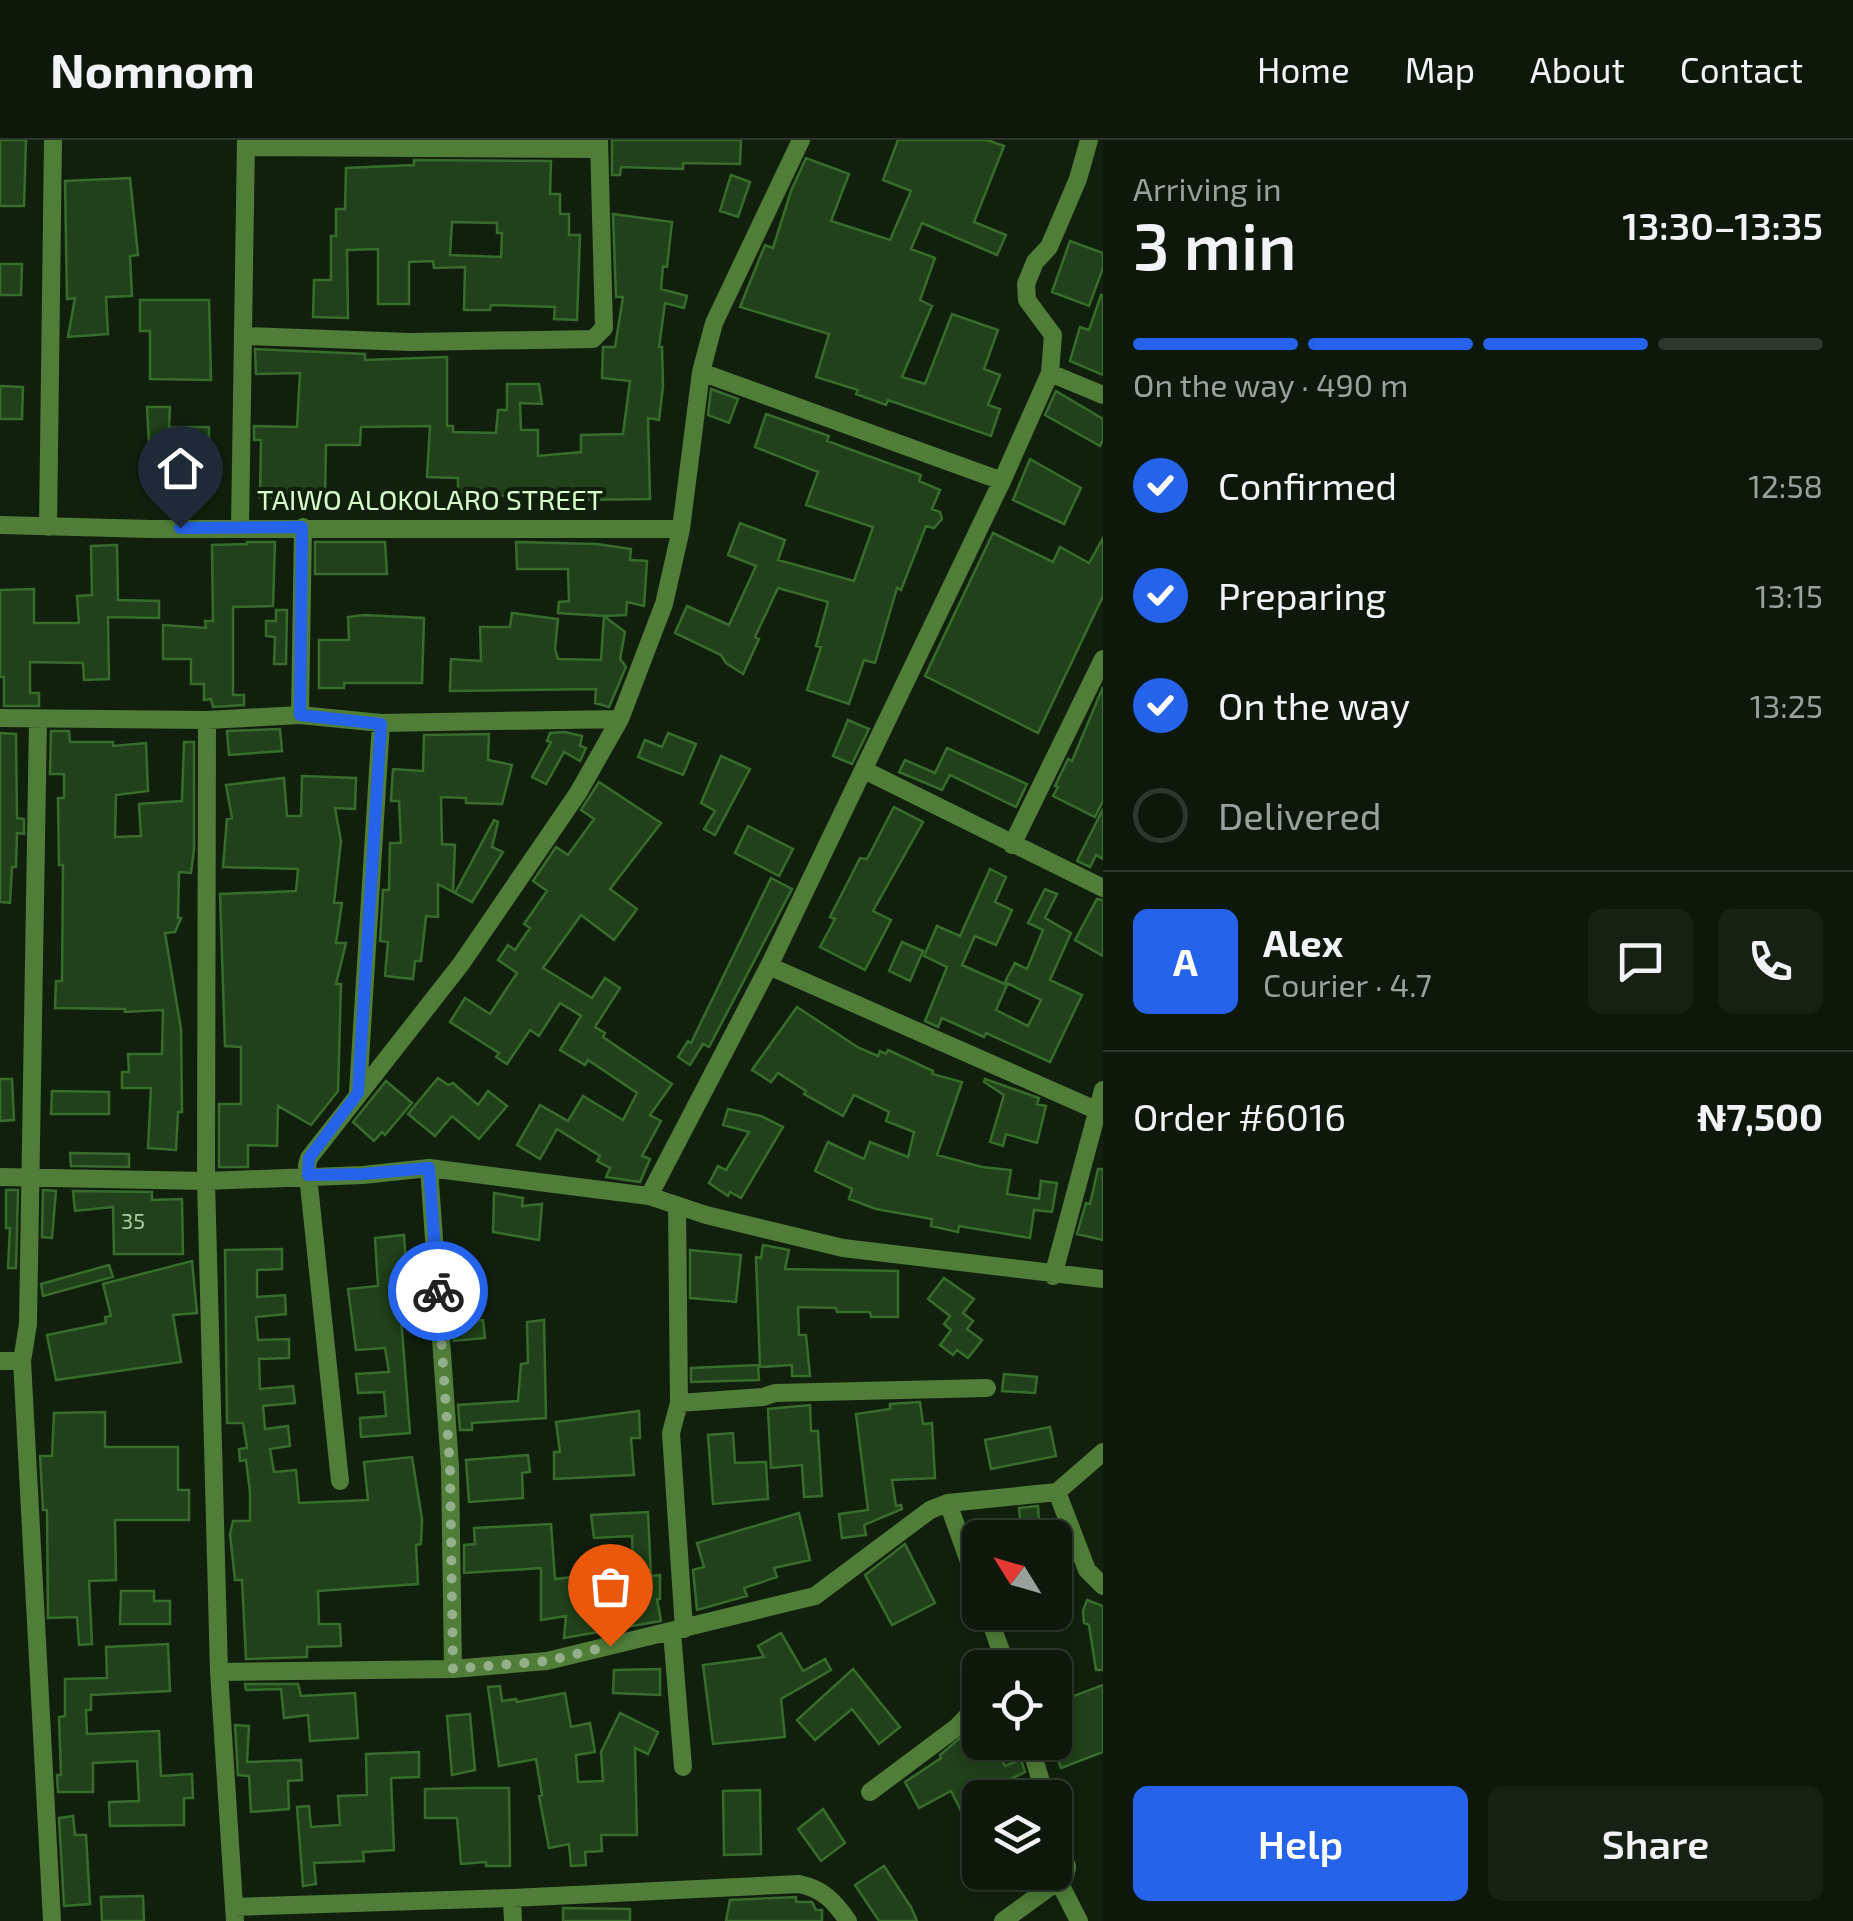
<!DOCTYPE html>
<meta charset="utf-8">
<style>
:root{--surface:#0d180a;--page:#162113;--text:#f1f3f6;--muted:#9aa09c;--line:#2d372b;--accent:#2563eb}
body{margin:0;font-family:"Exo 2",sans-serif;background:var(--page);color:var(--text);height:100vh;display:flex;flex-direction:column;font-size:38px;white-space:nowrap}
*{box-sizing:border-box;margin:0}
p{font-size:32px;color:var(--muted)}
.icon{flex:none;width:55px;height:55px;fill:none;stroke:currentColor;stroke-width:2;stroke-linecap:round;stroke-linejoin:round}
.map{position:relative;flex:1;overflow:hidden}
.drawer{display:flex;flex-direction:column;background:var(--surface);width:750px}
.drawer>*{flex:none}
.needle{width:65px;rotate:307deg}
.controls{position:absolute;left:962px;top:1380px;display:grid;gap:20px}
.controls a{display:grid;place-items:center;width:110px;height:110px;border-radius:15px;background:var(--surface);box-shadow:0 5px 15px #0003,0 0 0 2px var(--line);font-size:50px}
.pin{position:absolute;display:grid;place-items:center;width:85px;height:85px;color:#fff;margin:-102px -42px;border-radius:50% 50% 50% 0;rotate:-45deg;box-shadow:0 0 10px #0007}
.pin .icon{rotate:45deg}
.courier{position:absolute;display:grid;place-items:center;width:100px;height:100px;margin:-50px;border:8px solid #2563eb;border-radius:50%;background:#fff;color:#222;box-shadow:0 2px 12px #0007}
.head em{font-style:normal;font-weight:600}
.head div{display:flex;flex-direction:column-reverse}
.head{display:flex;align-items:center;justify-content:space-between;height:170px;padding:0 30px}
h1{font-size:65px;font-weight:600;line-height:75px}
.bar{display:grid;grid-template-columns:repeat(4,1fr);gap:15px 10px;align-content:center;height:120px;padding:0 30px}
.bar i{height:12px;border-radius:8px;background:var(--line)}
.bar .active{background:var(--accent)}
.bar p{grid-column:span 4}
.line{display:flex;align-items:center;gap:25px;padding:0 30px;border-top:2px solid var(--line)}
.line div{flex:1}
.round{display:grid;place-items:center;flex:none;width:105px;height:105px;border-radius:15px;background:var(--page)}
ol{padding:0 30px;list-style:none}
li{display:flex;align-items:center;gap:30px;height:110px}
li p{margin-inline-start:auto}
li .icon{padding:10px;border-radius:50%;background:var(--accent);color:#fff;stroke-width:4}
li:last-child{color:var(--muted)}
li i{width:55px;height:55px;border:5px solid var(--line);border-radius:50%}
.action{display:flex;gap:20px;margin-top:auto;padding:20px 30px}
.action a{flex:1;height:115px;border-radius:15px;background:var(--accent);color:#fff;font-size:40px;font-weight:600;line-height:115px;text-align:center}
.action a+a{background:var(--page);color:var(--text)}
header{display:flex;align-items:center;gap:60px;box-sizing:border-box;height:140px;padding:0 50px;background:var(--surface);border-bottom:2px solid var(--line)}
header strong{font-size:48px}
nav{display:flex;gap:55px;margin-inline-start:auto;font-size:35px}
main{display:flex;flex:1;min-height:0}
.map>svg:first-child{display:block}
.building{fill:#204119;stroke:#376c2c;stroke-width:2.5;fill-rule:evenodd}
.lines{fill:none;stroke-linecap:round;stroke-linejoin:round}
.street{stroke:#507e39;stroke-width:18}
.done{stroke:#93b08a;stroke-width:10;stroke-dasharray:0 18}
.route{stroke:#2563eb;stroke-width:12}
.labels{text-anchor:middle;stroke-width:8;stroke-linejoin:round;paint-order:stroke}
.number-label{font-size:22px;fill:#abcfa0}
.street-label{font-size:28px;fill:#d9fecd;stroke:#11200d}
</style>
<header>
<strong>Nomnom</strong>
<nav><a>Home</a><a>Map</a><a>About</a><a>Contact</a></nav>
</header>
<main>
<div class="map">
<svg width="1103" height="1781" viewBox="0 0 1103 1781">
<rect width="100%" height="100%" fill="#11200d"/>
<!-- building -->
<path class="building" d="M0 0H26L24 66H0Z
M612 0H741L740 24 683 23V29L621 27 620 35H612Z
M898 0H987L1004 6 974 82 1006 95 997 115 922 83 911 109 935 118 920 160 932 166 902 237 925 244 952 174 998 190 984 229 1000 235 988 265 1000 269 991 296 888 260 886 265 856 254 858 250 816 237 829 194 740 167 765 105 773 108 791 51 806 18 849 34 831 81 890 100 911 51 883 40Z
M414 20 551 21 550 54H560V74H569V95H580L577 180 554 179 555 167 491 165 490 170H464L465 127 434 128 433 121 409 122V164H378V109L347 110 348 178 313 177 314 140H331V96H336V69H345L346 28 414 25ZM452 82 497 83V93H502L501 117 450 115Z
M731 35 750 42 738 77 720 71Z
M130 38 138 115 130 116 132 156 106 157 108 194 68 197 75 158 67 159 65 41Z
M613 74 672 82 667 127 663 126 661 149 687 156 684 168 665 163 659 207H662L663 246 659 280 648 278 650 359 579 360V363L552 365V354L496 356 458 352V338L427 337 430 286 361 287 360 305H326L325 354 284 353V358H260L261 300H254V286L297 287 300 233 256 234 255 209 365 214V220L447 217V286H453V292L496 293 498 270H507V244H539L542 264 520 263 521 290H538V316L581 312V295L623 294 630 241 602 238 603 207H615L623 157H616Z
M1070 101 1103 113V128L1089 166 1052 152Z
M0 124H22L21 155H0Z
M1101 155H1103V235L1070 221 1080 187 1089 190Z
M140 160H209L211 240 150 239V191H140Z
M0 246 23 247 22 279H0Z
M711 249 738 259 729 283 708 275Z
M1056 251 1103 279V299L1100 306 1045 275Z
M147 267H170L169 287H209V343L151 342Z
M766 274 829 296 827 301 921 335 919 341 940 350 932 369 940 372 942 379 934 388 926 386 901 450 897 448 875 523 864 520 849 564 807 550 821 507 816 506 828 462 778 448 755 497 759 499 743 534 726 523 721 515 675 493 687 466 729 485 756 426 728 415 740 383 785 400 778 420 854 441 873 387 806 365 818 332 755 307Z
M1030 319 1081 348 1064 384 1013 360Z
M993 393 1053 422 1060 407 1089 423 1103 398V456L1038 593 925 536Z
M247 402H275L273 466 233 467V555H244V565L213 567 211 559 204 560V544H191V519H163V485L206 488 205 481H213L212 405 247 404Z
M315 402H385L387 434H315Z
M516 402 597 404 631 409 630 420 647 421 644 466 627 462 626 475 604 476 625 492 620 519 626 527 609 567 595 563 596 549 450 551 451 519 481 521 480 487H510L512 473 558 479 555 509 558 519 601 520 604 476 558 473 559 462 569 461 568 429H517Z
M117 405 118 460 159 461V478L108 477 109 539 84 540 83 523 30 522V553H39V566H4V537H0V450L34 449V483H79L77 456 92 455 91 406Z
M276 470H287L286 524H274L275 497 266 496V481H276Z
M364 475 424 478 422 543H344V548H319V500H349L348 477Z
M1103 547V661L1095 677 1053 656 1058 647 1055 646 1068 619 1072 621Z
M848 580 869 589 852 624 833 616Z
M280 589 282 611 229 615 227 591Z
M51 591H69L70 602H113V606L146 603 148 651 116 655 115 697 141 696 139 664 182 661 184 602H194V709L191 733 179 732 178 778H181L175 792 165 793 181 889 182 972H178L176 1010 148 1008 151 948H122V932H129L128 914H162L163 870 125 872V869L55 868 56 841H62L63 725H59L58 658H64V634H50Z
M565 592 582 596 580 606 586 608 580 621 564 612 546 644 532 637 551 602 547 601 550 593Z
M0 593 16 594 17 678 24 679V694L17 693 16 727H12L10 763 0 762Z
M668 593 696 604 683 635 638 617 645 600 662 607Z
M489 594 488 620 512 625 502 664 466 663V658L441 657 442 704 455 705 453 752 438 744V777L426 776 421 821H415L413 839 385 836 388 802 380 801 383 750H389L390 703H401L399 661H391L393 629 423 631 424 595Z
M947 608 1027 644 1016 667 950 635 942 650 899 632 905 620 935 633Z
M721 616 750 629 715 695 704 689 715 671 701 663Z
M302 636 356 638 355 669 335 668 341 701 334 763H342L336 803H346L336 844H341L338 951 311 985 278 966 277 1006 248 1005V1027H219V964H241V907L225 906 220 754 296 751 298 729 223 727 227 679 232 678 226 645 284 638 287 676H301Z
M599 642 661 683 610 749 637 769 614 800 581 775 543 828 592 858 605 838 620 848 595 887 605 893 603 897 672 944 650 975 661 981 642 1016 650 1019 640 1042 606 1037 610 1028 597 1021 600 1016 557 989 540 1019 517 1005 540 965 568 981 583 956 623 980 637 953 588 920 585 925 560 910 581 876 560 863 539 896 530 890 507 924 496 917 499 913 450 882 465 858 490 874 517 833 498 820 508 805 515 810 530 788 524 784 547 751 533 741 556 707 568 715 594 679 581 670Z
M894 667 923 682 873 771 891 780 865 830 820 807 835 779 830 777 860 718 867 719Z
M1103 669V719L1096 715 1090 727 1077 721Z
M494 680 498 682 492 707 503 712 472 762 455 753Z
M748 686 793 709 779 736 735 713Z
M990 729 1006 737 995 762 1012 770 996 805 975 796 962 825 1007 845 996 870 1028 886 1041 860 1005 842 1015 823 1027 829 1043 790 1028 783 1045 749 1057 754 1045 778 1071 793 1050 840 1082 855 1050 922 986 893 984 897 942 878 938 887 925 881 947 827 924 816 937 786 960 796Z
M771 738 792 749 709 907 703 904 690 925 678 917 688 901 691 903Z
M1097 759 1103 760V816L1075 800Z
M902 802 923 811 910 841 889 831Z
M797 867 859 908 878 916 880 911 886 914 888 910 933 931 932 934 962 942 937 1015 982 1027 1011 1030 1007 1054 1039 1059 1041 1041 1057 1043 1052 1072 1034 1070 1030 1098 959 1086 958 1092 931 1086 932 1079 876 1069 849 1059 852 1049 815 1031 828 1002 864 1019 870 1002 908 1017 914 992 886 981 889 972 854 955 843 976 804 954 806 951 778 933 771 942 752 930Z
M438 938 448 945 453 943 478 965 488 951 507 966 479 999 452 976 435 996 408 974Z
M0 939H12L14 980 0 981Z
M985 939 1039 958 1037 964 1046 966 1037 1003 1006 994 1003 1006 990 1002 1004 955 984 942Z
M386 941 412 963 385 995 382 992 374 1001 353 982Z
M52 951 109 952V974H51Z
M728 969 761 976 783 987 741 1058 730 1052 728 1056 709 1043 718 1026 726 1030 749 992 723 985Z
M70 1013 129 1014V1027L71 1026Z
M1098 1029H1103V1100L1077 1094 1086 1063 1090 1064Z
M6 1050H18L16 1128H8L10 1088H6Z
M43 1050 56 1051 52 1098 42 1097Z
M73 1051 152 1052V1060L182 1059 183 1114H114L113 1067 75 1071Z
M494 1053 523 1058 522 1066 542 1064 539 1100 493 1092Z
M404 1095 406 1125 397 1126 410 1293 361 1297 360 1278 386 1276 384 1252 358 1253 356 1234 389 1232 385 1208 356 1210 348 1149 378 1146 375 1098Z
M763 1105 789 1110 785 1129 898 1131V1177H871L870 1172H837L836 1168 798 1167 799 1195H806L810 1236H792V1225L760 1227 756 1117 761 1118Z
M282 1109V1129L257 1130V1157L285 1155 286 1174 256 1177 258 1200 289 1199V1218L259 1219 260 1249 293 1246 295 1263 263 1266 265 1289 288 1286 290 1306 270 1309 274 1332 296 1330 299 1363 368 1360 364 1322 412 1317 422 1379 421 1404 416 1405 418 1444 318 1451 319 1484H340L341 1506 307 1507V1517L246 1519 242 1440H235L230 1394 233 1381H250V1352L246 1320 240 1321 239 1309 247 1308 243 1283H227L225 1110Z
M690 1110 741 1115 736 1162 690 1158Z
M192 1121 197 1173 173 1175 181 1222 56 1240 47 1195 106 1183 105 1177 111 1176 103 1144Z
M109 1125 113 1137 43 1156 41 1144Z
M944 1138 974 1159 963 1173 973 1181 967 1189 982 1200 968 1218 957 1210 953 1215 940 1205 951 1190 944 1184 950 1176 928 1159Z
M483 1180 485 1198 454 1201 452 1183Z
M544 1180 546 1278 472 1283V1290H460L458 1265 518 1261 521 1224 528 1223 527 1182Z
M758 1225 759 1240 691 1242V1228Z
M1004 1234 1037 1237 1035 1253 1002 1251Z
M920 1262 923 1284 932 1283 935 1338 892 1340 896 1366 901 1365 902 1369 864 1385 866 1395 842 1398 839 1374 868 1370 856 1274 890 1269V1264Z
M810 1265 811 1291H818L822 1356 804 1357 802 1325 771 1328 768 1269Z
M639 1271 640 1298H631L634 1335 554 1339V1312H560L556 1282Z
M105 1272V1307H178V1350H189V1380H115L116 1440 89 1441 92 1504 79 1505 77 1477 48 1478 47 1370H43L40 1316H52L54 1273Z
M1050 1287 1056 1316 991 1329 985 1300Z
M733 1293 735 1323 766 1322 768 1359 713 1364 708 1295Z
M528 1315 530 1332 522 1333 523 1358 469 1362 466 1320Z
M1038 1366 1040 1398H1022L1019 1368Z
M648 1372 651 1436 660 1435V1459H657L661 1481 564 1498 566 1476 541 1480V1428L464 1433V1405L475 1404 474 1388 551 1384 555 1439 633 1430 632 1396 594 1398 591 1375Z
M799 1373 810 1420 774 1428 777 1437 744 1448 747 1456 697 1470 693 1430 704 1427 697 1403Z
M905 1404 935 1463 892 1485 865 1435Z
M121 1451H154V1461H170V1484H120Z
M1087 1460 1103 1466V1530H1096L1089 1485 1084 1483 1083 1471Z
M781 1493 803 1531 825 1519 831 1530 781 1559 785 1597 713 1604 703 1525 764 1517 758 1506Z
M168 1504 170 1551 91 1555V1570H86L87 1594 159 1591 161 1636 192 1634 193 1658H184V1685L110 1686 109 1662 139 1661 137 1621 93 1623V1652H58L57 1635H61L59 1577 65 1576V1539L107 1538 106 1507Z
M660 1529V1555L613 1553 614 1530Z
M853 1529 900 1587 879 1604 852 1569 815 1600 797 1580Z
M245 1544H298L301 1556 355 1553 358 1598 310 1601 308 1575 284 1578 281 1549 246 1550Z
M1103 1545V1612L1061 1628 1052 1602H1055V1563Z
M500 1546 502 1561 516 1559 517 1562 565 1553 571 1587 590 1583 595 1612 576 1615 578 1642 603 1641 601 1612 620 1573 658 1592 648 1614 635 1608 637 1695H601L602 1711 585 1712 586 1725 571 1726 569 1704 549 1708 539 1656 542 1655 536 1619 499 1626 488 1547Z
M470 1574 475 1630 452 1635 447 1576Z
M980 1581V1602H994L1005 1626 1021 1619 1025 1632 989 1649 993 1658H980V1709L951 1651 919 1668 905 1642 941 1618 940 1615Z
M235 1585 249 1586 247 1622 301 1620 302 1640 288 1641 289 1669 251 1672 249 1636 238 1635Z
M419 1612V1637L391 1638 394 1710 363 1712 364 1721 314 1723 316 1744 303 1746 297 1667 309 1666 311 1687 340 1685 338 1656 367 1655 366 1614Z
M471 1648H509L510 1726H486V1722L461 1724 457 1678H425V1649Z
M760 1650 761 1714 724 1715 723 1651Z
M823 1669 845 1703 821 1721 798 1689Z
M73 1676 75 1695H86L90 1764 64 1766 59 1678Z
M884 1726 911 1767 917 1781H879L855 1745Z
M143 1756 144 1781H102L101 1757Z
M796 1757V1762H812L816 1770H822V1781H726L730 1760Z
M563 1768 630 1769V1781H563Z"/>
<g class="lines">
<!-- street -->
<path class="street" d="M246 7 599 9
M245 196 410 202 593 199 604 188 599 0
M701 232 1002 341
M1050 233 1103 255
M0 385 151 389H681
M48 387 53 0
M240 387 246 0
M300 575 303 387
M0 578 207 580 300 575 381 583 620 579
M38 579 28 1184 22 1221 52 1781
M207 580 206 1041 219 1532 235 1781
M864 630 1103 748
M1012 705 1103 519
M769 826 1096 970
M358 952 381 583
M429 1028 450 1327 453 1529
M0 1037 206 1041 363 1035 429 1028 649 1056 706 1075 843 1108 1103 1139
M649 1056 769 826 1002 341 1050 233 1053 195 1027 160 1026 144 1035 122 1049 107 1078 39 1089 0
M677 1065 679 1263 671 1293 684 1489
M1053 1136 1103 950
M0 1221H22
M679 1263 763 1257 775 1253 987 1248
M340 1341 307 1026 309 1018 461 824 578 653 620 579 664 464 681 389 701 232 714 183 801 0
M1057 1352 1087 1430 1103 1446
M948 1363 980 1452
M987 1472 1007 1528
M672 1492 683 1627
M219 1532 453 1529 547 1521 815 1456 930 1370 948 1363 1057 1352 1103 1312
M1029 1602 1046 1658
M870 1652 957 1587 980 1563
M1059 1742 1079 1781
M512 1758 513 1781
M234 1767 512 1758 799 1744C823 1749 834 1761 848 1781
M1003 1781 1065 1736 1067 1727 1055 1688"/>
</g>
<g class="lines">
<!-- done -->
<path class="done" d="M438 1151 450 1327 453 1529 547 1521 610 1506"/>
<!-- route -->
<path class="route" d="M180 388 302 387 300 575 381 584 358 953 309 1018 308 1035 363 1034 429 1028 438 1151"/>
</g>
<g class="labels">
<!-- number labels -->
<g class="number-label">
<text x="133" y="1089">35</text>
</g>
<!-- street labels -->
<g class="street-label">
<text x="430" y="370">TAIWO ALOKOLARO STREET</text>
</g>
</g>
</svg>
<div class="controls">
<a><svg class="needle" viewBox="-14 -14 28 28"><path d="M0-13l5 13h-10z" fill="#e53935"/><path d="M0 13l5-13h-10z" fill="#9aa09c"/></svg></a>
<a><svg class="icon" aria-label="locate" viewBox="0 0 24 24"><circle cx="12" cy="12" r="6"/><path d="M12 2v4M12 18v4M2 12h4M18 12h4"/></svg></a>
<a><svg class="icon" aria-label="layers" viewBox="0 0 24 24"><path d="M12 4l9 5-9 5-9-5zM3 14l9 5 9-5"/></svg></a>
</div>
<div class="pin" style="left:610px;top:1506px;background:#ea580c"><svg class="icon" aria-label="bag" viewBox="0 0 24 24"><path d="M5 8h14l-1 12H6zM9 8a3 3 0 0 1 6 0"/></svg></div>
<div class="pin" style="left:180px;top:388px;background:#1f2937"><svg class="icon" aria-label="home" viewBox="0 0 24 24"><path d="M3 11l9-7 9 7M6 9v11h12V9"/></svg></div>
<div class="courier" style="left:438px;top:1151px"><svg class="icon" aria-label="bike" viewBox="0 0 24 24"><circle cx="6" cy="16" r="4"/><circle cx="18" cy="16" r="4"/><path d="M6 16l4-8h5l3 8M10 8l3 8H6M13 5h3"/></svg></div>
</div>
<section class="drawer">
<div class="head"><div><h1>3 min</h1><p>Arriving in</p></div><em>13:30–13:35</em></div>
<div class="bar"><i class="active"></i><i class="active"></i><i class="active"></i><i></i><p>On the way · 490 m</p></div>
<ol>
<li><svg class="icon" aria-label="check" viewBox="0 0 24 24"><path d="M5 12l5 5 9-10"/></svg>Confirmed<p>12:58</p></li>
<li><svg class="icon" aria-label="check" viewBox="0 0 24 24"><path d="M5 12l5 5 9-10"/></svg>Preparing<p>13:15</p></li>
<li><svg class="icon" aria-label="check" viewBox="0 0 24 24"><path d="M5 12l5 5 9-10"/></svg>On the way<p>13:25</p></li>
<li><i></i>Delivered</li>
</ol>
<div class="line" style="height:180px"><b class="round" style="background:var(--accent);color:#fff">A</b><div><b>Alex</b><p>Courier · 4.7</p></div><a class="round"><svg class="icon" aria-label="chat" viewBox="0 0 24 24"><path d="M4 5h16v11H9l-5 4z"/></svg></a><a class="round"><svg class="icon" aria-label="phone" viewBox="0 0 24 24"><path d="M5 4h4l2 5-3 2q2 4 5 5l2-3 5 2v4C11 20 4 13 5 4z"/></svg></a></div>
<div class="line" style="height:130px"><div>Order #6016</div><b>₦7,500</b></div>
<div class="action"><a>Help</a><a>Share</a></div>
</section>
</main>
